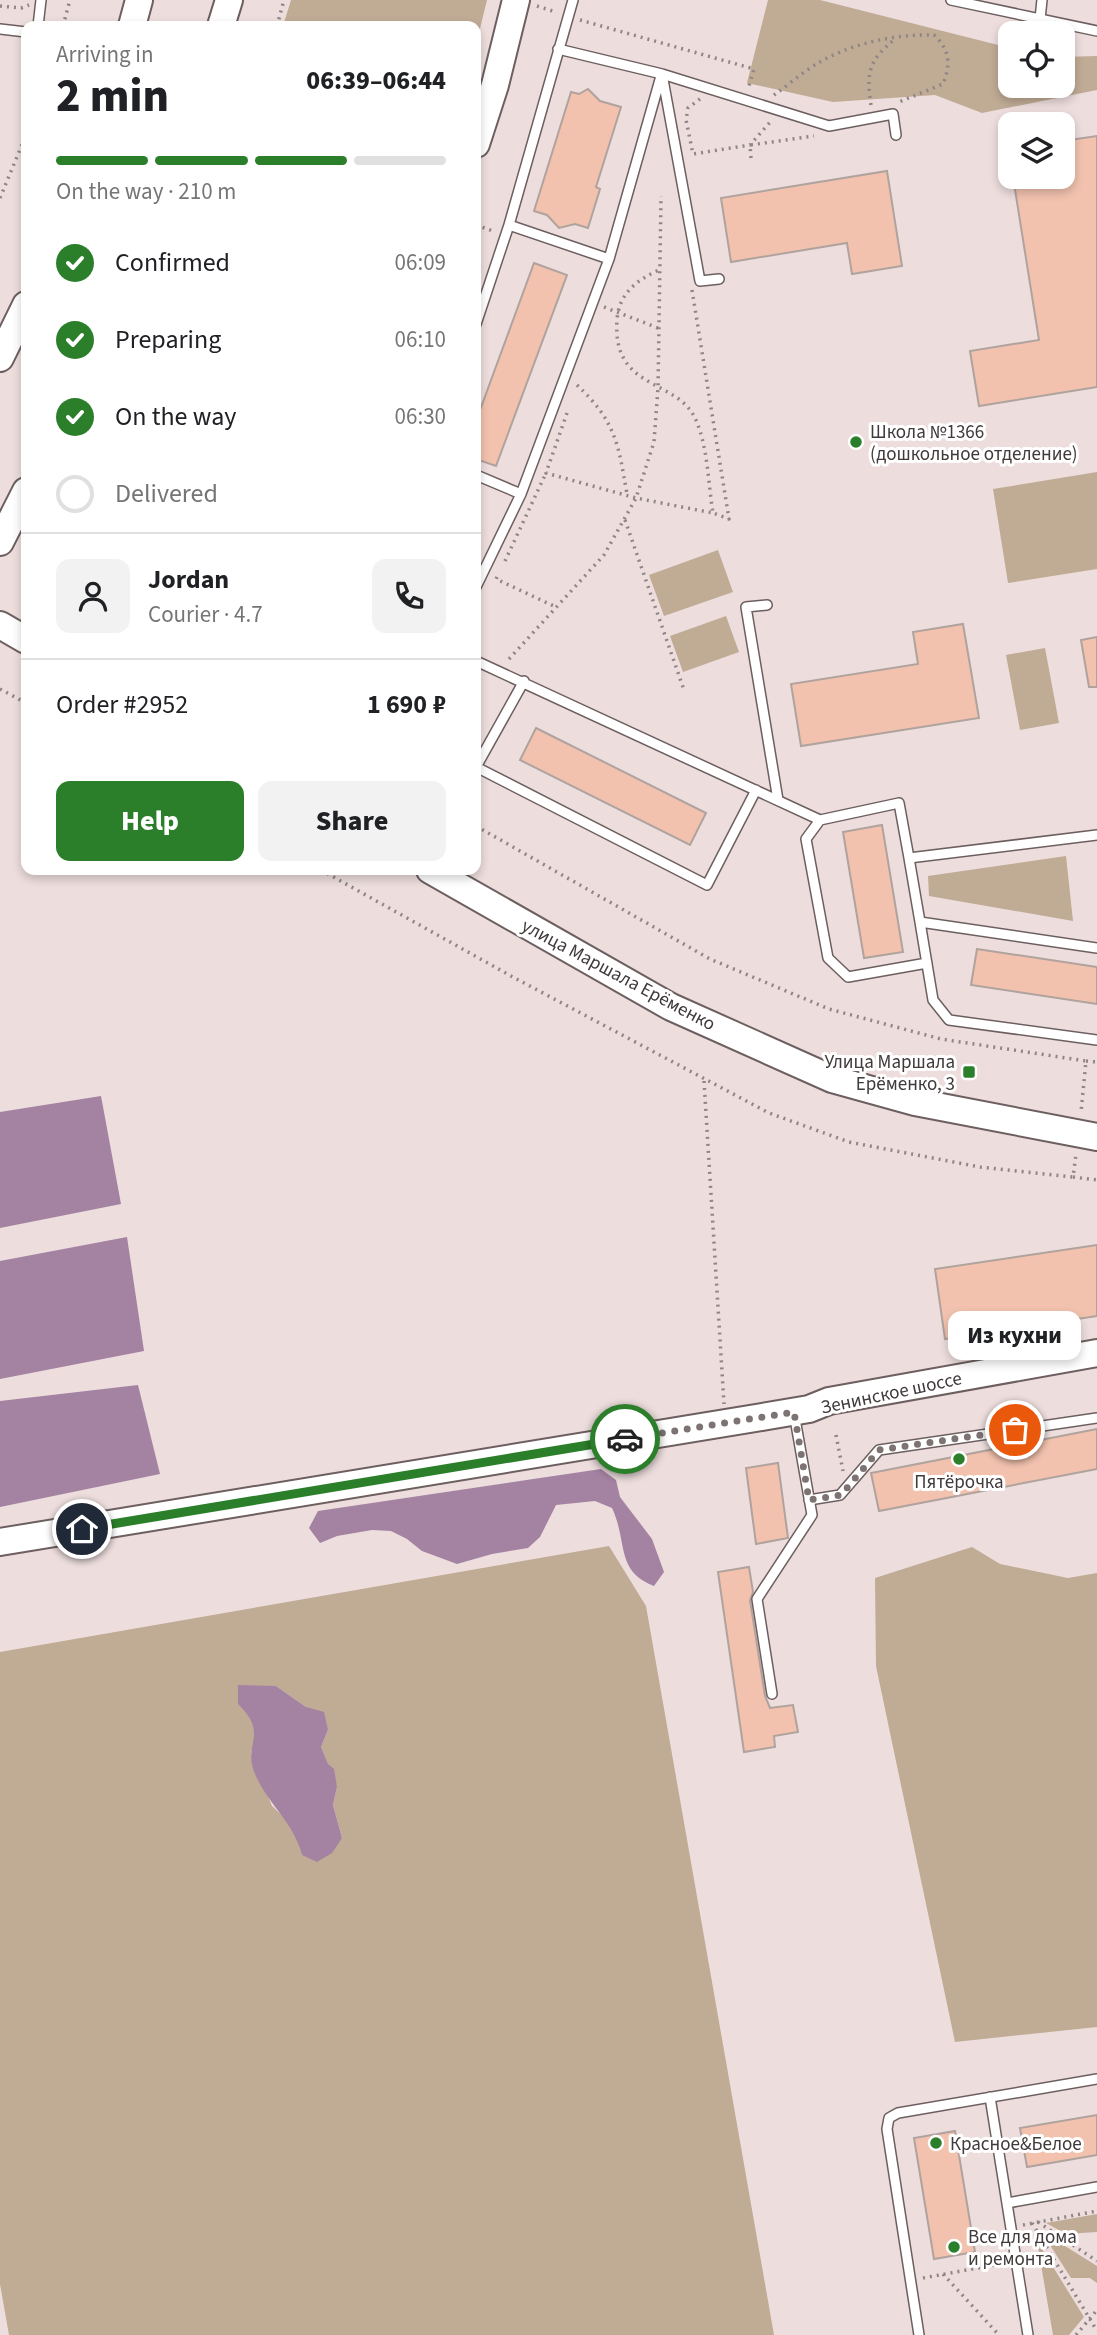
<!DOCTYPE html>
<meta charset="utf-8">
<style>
:root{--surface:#fff;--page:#f2f2f2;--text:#202124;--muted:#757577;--line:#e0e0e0;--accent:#2c7f2a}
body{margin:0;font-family:"Source Sans 3",sans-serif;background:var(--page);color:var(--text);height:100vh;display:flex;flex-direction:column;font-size:26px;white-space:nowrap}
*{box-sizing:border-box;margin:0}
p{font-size:23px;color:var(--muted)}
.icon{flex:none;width:38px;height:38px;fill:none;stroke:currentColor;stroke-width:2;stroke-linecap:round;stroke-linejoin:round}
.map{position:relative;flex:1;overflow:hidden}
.sheet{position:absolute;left:21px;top:21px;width:460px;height:854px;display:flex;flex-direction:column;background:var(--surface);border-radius:14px;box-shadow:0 4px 10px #0003}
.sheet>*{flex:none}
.tools{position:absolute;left:998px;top:21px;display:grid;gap:14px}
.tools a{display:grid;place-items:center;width:77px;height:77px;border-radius:14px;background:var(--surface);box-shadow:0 4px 10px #0003;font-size:35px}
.pin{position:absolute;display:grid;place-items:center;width:60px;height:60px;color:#fff;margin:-30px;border:4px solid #fff;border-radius:50%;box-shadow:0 2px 7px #0007}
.courier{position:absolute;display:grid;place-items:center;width:70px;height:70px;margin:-35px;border:5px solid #2c7f2a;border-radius:50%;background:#fff;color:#222;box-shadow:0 2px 9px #0007}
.bubble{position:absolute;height:49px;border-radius:14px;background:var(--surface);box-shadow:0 4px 10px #0003;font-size:23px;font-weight:800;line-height:49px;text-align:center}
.headline em{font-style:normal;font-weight:800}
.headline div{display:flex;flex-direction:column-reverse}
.headline{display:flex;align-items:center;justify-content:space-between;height:119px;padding:0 35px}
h1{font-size:46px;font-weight:800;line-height:52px}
.bar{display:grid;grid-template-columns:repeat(4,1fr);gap:10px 7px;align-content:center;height:84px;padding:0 35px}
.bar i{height:9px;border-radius:5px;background:var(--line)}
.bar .selected{background:var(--accent)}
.bar p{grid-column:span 4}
.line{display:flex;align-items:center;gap:18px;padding:0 35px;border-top:2px solid var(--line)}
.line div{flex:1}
.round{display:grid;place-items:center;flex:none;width:74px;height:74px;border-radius:14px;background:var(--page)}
ol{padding:0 35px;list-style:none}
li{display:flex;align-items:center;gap:21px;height:77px}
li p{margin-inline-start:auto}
li .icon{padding:7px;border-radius:50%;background:var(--accent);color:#fff;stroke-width:4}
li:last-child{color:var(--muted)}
li i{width:38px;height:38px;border:4px solid var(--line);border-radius:50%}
.button{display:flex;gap:14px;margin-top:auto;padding:14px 35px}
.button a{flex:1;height:80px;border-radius:14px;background:var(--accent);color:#fff;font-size:28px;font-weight:800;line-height:80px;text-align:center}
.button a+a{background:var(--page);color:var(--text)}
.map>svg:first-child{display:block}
.green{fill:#c0ab95;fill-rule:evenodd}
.water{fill:#a482a2}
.building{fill:#f2c2ae;stroke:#b0a39e;stroke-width:2}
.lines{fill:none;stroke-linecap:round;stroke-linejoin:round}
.lane-casing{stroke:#6d5f5f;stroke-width:12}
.secondary-casing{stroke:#6d5f5f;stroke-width:30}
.path{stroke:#8f8585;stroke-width:3.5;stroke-dasharray:2 5;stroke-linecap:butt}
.lane{stroke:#fff;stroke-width:9}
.secondary{stroke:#fff;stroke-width:26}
.done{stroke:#7d7373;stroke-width:7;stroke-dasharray:0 12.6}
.route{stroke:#2c7f2a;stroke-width:9}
.poi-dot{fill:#2c7f2a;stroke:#fff;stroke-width:2.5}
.labels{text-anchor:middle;stroke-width:6;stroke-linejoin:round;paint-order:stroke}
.poi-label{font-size:19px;fill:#403a3a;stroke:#fff;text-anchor:start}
.street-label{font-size:19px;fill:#403a3a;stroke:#fff}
</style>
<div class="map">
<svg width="1097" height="2335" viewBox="0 0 1097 2335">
<rect width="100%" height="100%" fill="#eddddd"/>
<!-- green -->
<path class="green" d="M291 0H487L476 45V26H283Z
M768 0H820L1010 48V86H1062V57L1097 56V90L982 113 935 95 833 102 747 83Z
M1097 472V569L1008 583 993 489Z
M718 550 733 592 664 616 649 575Z
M726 616 739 652 683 672 670 636Z
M1045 648 1059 723 1020 730 1006 655Z
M1066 856 1073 921 929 896 928 876Z
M609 1546 646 1606 774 2335H9L0 2284V1652ZM276 1686 306 1707 328 1730 321 1747 337 1787 333 1805 342 1838 302 1855 297 1836 287 1820 272 1806 251 1753 256 1735 251 1717Z
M972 1547 1000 1564 1068 1578 1097 1573V2027L955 2042 876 1666 875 1578Z
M1097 2214V2232L1066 2234 1046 2223Z
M1041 2231 1097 2266V2283L1090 2278H1071Z
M1037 2241 1084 2317 1069 2335H1053Z"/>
<!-- water -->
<path class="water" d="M101 1096 121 1204 0 1228V1112Z
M127 1237 144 1351 0 1379V1261Z
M138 1385 160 1474 0 1507V1401Z
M601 1469 616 1480 620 1497 652 1539 664 1572 654 1586C615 1571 628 1542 612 1508L595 1501 556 1505 540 1537 528 1548 492 1554 457 1564 422 1551 407 1539 391 1531 372 1530 337 1536 320 1543 309 1528 318 1511Z
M238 1685 276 1686 306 1707 324 1712 328 1730 321 1747 328 1764 334 1769 337 1787 333 1805 342 1838 332 1853 317 1862 302 1855C293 1821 269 1806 255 1774 242 1743 270 1735 238 1704Z"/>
<!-- building -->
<path class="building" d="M588 89 600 101 621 107 596 187 600 189 588 228 575 224 559 228 547 215 534 211 571 92 579 94Z
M1097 136V387L979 406 970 351 1039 340 1013 177H1062V141Z
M887 171 902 266 852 274 847 243 731 262 721 198Z
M534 263 567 275 496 466 476 459V421Z
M963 624 979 718 801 746 791 684 918 664 913 632Z
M1097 637V687H1089L1081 640Z
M536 728 706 813 690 845 520 760Z
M882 825 903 952 864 958 843 832Z
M977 949 1097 967V1004L971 985Z
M1097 1245V1316L945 1339 935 1269Z
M1097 1429V1469L879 1511 871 1473Z
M778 1463 788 1538 756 1544 746 1468Z
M749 1567 753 1592 750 1600 765 1696 770 1708 793 1705 798 1732 774 1736 775 1747 744 1752 718 1572Z
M1097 2115V2155L1027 2167 1020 2128Z
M955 2131 975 2252 934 2259 914 2138Z"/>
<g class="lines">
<!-- lane casing -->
<g class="lane-casing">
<path id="lane" d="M951 0 1097 31
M1040 19 1042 0
M38 26 41 0
M0 29 26 32
M558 49 662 74 829 126 893 114 896 135
M662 74 700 281 719 279
M609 259 661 76
M476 324 509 225
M476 475 521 494
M476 587 521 494 609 259 509 225 573 0
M767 605 746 607 778 800
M476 661 820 820
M476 767 524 681
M478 768 707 885 756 790
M1097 835 909 858 920 922 1097 948
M909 858 899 803 820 820 806 839 828 958 848 977 927 963
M920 922 933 1000 949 1020 1097 1040
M809 1500 840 1495 879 1450 1097 1418
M772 1694 757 1599 812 1515 794 1413
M990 2097 1028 2335
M1007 2203 1097 2187
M919 2335 887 2129 889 2118 898 2113 1097 2079"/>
</g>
<!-- secondary casing -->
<g class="secondary-casing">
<path id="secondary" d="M132 26 139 0
M221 26 229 0
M476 144 495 85 516 0
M0 358 26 305
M0 542 26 491
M0 625 26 640
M430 870 671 1007 832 1079 915 1102 1097 1137
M0 1542 762 1417 809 1409 829 1401 1097 1353"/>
</g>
<!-- path -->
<path class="path" d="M0 6 21 8 29 5
M537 6 556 12
M580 20 754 69 748 89
M63 26 70 0
M277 26 284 0
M774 95C788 85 803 72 818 63 852 43 896 34 934 35 950 50 951 64 943 84L899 102
M700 99 688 108 686 120 693 154 750 145 772 120
M871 105C866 72 869 60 895 39
M751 158 750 145 814 136
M0 198 26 135
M476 225 493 231
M692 290 729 519 713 513
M604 307 658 328
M577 385C616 422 618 443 627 494
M567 413 546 473 636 498 713 513C708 483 708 446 695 418 676 378 612 391 617 320 619 293 637 280 659 270
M625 520 684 690
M505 561 546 473
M497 577 496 579 556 607
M509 659 604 555 636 498 654 442 658 388 661 196
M0 689 26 703
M476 826 710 959 829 1009 941 1039 1086 1061 1081 1112
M321 870 511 976 769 1113 849 1142 980 1167 1073 1177 1076 1154
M1086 1061 1097 1062
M704 1081 724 1404
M1073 1177 1097 1180
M836 1435 843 1471
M1038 2222 1097 2261
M1032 2223 1097 2331
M1023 2225 1097 2211
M943 2274 999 2335
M923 2278 1005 2263
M1076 2335 1097 2310"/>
<!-- lane -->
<use href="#lane" class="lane"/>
<!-- secondary -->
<use href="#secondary" class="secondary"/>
</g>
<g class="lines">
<!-- done -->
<path class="done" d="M625 1439 794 1412 809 1500 841 1495 879 1450 1015 1430"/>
<!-- route -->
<path class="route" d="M82 1529 625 1439"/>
</g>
<!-- markers -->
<g class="poi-dot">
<circle cx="856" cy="442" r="7"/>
<rect x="962" y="1065" width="14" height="14" rx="3.5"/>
<circle cx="959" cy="1459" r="7"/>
<circle cx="936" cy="2143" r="7"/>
<circle cx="954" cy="2247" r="7"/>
</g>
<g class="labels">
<!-- poi labels -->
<g class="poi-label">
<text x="870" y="438">Школа №1366<tspan x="870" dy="22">(дошкольное отделение)</tspan></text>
<text x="955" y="1068" text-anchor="end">Улица Маршала<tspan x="955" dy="22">Ерёменко, 3</tspan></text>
<text x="959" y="1488" text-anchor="middle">Пятёрочка</text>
<text x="950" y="2150">Красное&amp;Белое</text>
<text x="968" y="2243">Все для дома<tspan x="968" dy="22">и ремонта</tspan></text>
</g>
<!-- street labels -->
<g class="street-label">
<text transform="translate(619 974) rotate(28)" y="7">улица Маршала Ерёменко</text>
<text transform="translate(891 1392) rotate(-12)" y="7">Зенинское шоссе</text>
</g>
</g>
</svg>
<div class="tools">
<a><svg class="icon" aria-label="locate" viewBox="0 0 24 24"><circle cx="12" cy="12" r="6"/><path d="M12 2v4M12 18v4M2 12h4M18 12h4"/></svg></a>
<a><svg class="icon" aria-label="layers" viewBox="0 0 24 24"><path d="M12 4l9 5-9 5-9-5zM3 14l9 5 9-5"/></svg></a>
</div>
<div class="pin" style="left:1015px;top:1430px;background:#ea580c"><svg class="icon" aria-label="bag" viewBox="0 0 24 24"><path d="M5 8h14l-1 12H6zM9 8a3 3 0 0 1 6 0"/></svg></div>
<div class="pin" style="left:82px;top:1529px;background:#1f2937"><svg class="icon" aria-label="home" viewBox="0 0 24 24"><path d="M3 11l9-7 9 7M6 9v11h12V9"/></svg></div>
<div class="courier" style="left:625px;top:1439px"><svg class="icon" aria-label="car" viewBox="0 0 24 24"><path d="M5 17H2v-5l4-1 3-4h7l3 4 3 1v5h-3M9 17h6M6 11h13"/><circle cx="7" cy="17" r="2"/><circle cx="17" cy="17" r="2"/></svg></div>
<div class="bubble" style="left:948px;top:1311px;width:133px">Из кухни</div>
<section class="sheet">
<div class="headline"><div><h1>2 min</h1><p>Arriving in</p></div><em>06:39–06:44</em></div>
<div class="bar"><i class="selected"></i><i class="selected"></i><i class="selected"></i><i></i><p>On the way · 210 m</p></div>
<ol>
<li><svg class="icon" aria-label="check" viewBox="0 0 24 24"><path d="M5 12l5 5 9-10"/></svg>Confirmed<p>06:09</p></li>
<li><svg class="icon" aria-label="check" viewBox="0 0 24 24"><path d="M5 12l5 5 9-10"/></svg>Preparing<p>06:10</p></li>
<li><svg class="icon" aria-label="check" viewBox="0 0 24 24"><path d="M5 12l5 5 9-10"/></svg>On the way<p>06:30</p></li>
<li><i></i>Delivered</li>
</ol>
<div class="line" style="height:126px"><a class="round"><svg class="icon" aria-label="person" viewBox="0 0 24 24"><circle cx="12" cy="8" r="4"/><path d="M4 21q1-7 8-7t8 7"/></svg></a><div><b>Jordan</b><p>Courier · 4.7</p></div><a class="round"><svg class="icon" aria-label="phone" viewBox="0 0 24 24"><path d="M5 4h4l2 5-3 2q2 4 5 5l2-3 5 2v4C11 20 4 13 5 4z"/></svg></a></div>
<div class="line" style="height:91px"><div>Order #2952</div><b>1 690 ₽</b></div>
<div class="button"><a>Help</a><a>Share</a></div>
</section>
</div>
